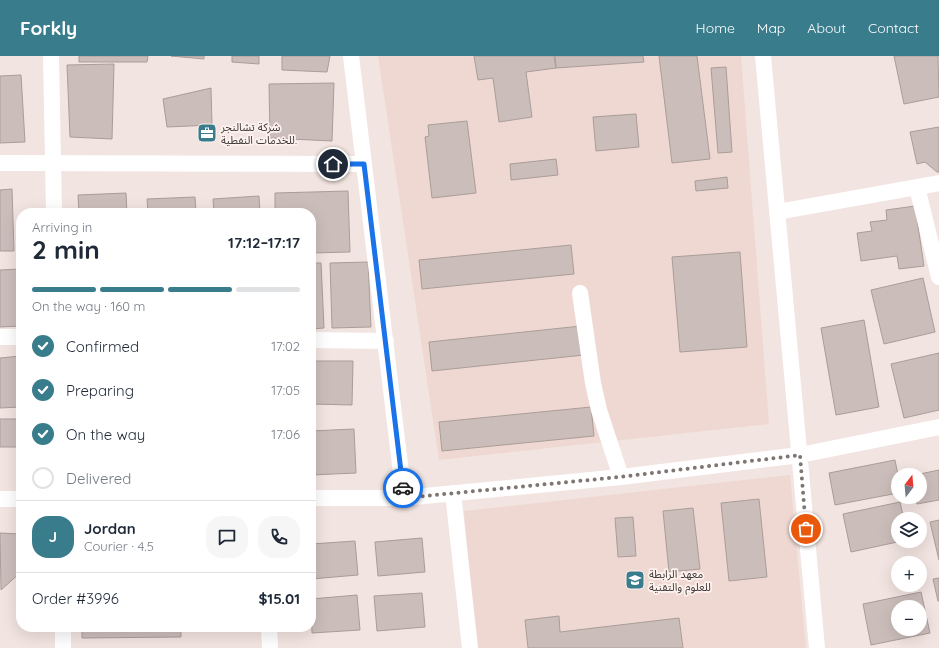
<!DOCTYPE html>
<meta charset="utf-8">
<style>
:root{--surface:#fff;--page:#f6f6f7;--text:#1f2937;--muted:#747a83;--line:#e0e1e3;--accent:#397c8c}
body{margin:0;font-family:Quicksand,"Noto Sans Arabic",sans-serif;background:var(--page);color:var(--text);height:100vh;display:flex;flex-direction:column;font-size:15px;white-space:nowrap}
*{box-sizing:border-box;margin:0}
p{font-size:13px;color:var(--muted)}
.icon{flex:none;width:22px;height:22px;fill:none;stroke:currentColor;stroke-width:2;stroke-linecap:round;stroke-linejoin:round}
.map{position:relative;flex:1;overflow:hidden}
.side{position:absolute;left:16px;top:152px;width:300px;height:424px;display:flex;flex-direction:column;background:var(--surface);border-radius:16px;box-shadow:0 4px 16px #0002}
.side>*{flex:none}
.needle{width:26px;rotate:16deg}
.controls{position:absolute;left:891px;top:412px;display:grid;gap:8px}
.controls a{display:grid;place-items:center;width:36px;height:36px;border-radius:50%;background:var(--surface);box-shadow:0 4px 16px #0002;font-size:20px}
.pin{position:absolute;display:grid;place-items:center;width:34px;height:34px;color:#fff;margin:-17px;border:2px solid #fff;border-radius:50%;box-shadow:0 1px 4px #0007}
.courier{position:absolute;display:grid;place-items:center;width:40px;height:40px;margin:-20px;border:3px solid #1a73e8;border-radius:50%;background:#fff;color:#222;box-shadow:0 1px 5px #0007}
.overview em{font-style:normal;font-weight:700}
.overview div{display:flex;flex-direction:column-reverse}
.overview{display:flex;align-items:center;justify-content:space-between;height:68px;padding:0 16px}
h1{font-size:26px;font-weight:700;line-height:30px}
.bar{display:grid;grid-template-columns:repeat(4,1fr);gap:6px 4px;align-content:center;height:48px;padding:0 16px}
.bar i{height:5px;border-radius:3px;background:var(--line)}
.bar .active{background:var(--accent)}
.bar p{grid-column:span 4}
.line{display:flex;align-items:center;gap:10px;padding:0 16px;border-top:1px solid var(--line)}
.line div{flex:1}
.round{display:grid;place-items:center;flex:none;width:42px;height:42px;border-radius:16px;background:var(--page)}
ol{padding:0 16px;list-style:none}
li{display:flex;align-items:center;gap:12px;height:44px}
li p{margin-inline-start:auto}
li .icon{padding:4px;border-radius:50%;background:var(--accent);color:#fff;stroke-width:4}
li:last-child{color:var(--muted)}
li i{width:22px;height:22px;border:2px solid var(--line);border-radius:50%}
header{display:flex;align-items:center;gap:24px;box-sizing:border-box;height:56px;padding:0 20px;background:var(--accent);color:#fff}
header strong{font-size:19px}
nav{display:flex;gap:22px;margin-inline-start:auto;font-size:14px}
.map>svg:first-child{display:block}
.built{fill:#efd8d2}
.building{fill:#cbbdba;stroke:#aa9d99;fill-rule:evenodd}
.lines{fill:none;stroke-linecap:round;stroke-linejoin:round}
.minor{stroke:#fff;stroke-width:16}
.done{stroke:#7e7673;stroke-width:4;stroke-dasharray:0 7.2}
.route{stroke:#1a73e8;stroke-width:5}
.labels{text-anchor:middle;stroke-width:3.5;stroke-linejoin:round;paint-order:stroke}
.poi-label{font-size:11px;fill:#3f3a38;stroke:#fef2ef;text-anchor:start}
</style>
<header>
<strong>Forkly</strong>
<nav><a>Home</a><a>Map</a><a>About</a><a>Contact</a></nav>
</header>
<div class="map">
<svg width="939" height="592" viewBox="0 0 939 592">
<rect width="100%" height="100%" fill="#f2e4e0"/>
<!-- built -->
<path class="built" d="M378 0H741L769 368 439 404Z
M790 419 806 592H476L464 455Z"/>
<!-- building -->
<path class="building" d="M79 0H148L147 6H79Z
M171 0H204V3Z
M232 0H259V8L232 6Z
M282 0H330L327 16 282 14Z
M474 0H554L556 12 526 16 532 61 499 66 493 22 478 24Z
M555 0H643L644 6 556 12Z
M659 0H697L710 103 672 107Z
M894 0H938L939 41 904 48Z
M114 8 112 83 70 81 67 9Z
M726 11 732 96 718 97 711 12Z
M21 19 25 86 0 87V20Z
M334 27 332 85 270 82 269 28Z
M211 32 212 69 167 71 163 43Z
M636 58 639 91 596 95 593 61Z
M467 65 476 137 432 142 425 81 429 80 428 69Z
M939 71V116H937L925 106 917 108 910 76Z
M556 103 558 119 511 124 510 108Z
M727 121 728 132 696 135 695 125Z
M12 133 14 195H0V134Z
M348 135 350 196 311 197V157H275V137Z
M126 137 127 157H79L78 139Z
M259 140 260 157H214L213 143Z
M195 141 196 157H148L147 143Z
M915 150 924 210 899 213 897 200 861 205 857 177 872 175 870 166 887 164 886 154Z
M571 189 574 218 422 233 419 204Z
M740 196 747 291 680 296 672 201Z
M368 206 371 271 332 272 330 207Z
M311 207H321L324 272 311 273Z
M21 213V270L0 271V214Z
M923 222 935 276 884 288 871 234Z
M864 264 879 351 836 359 821 272Z
M581 270 584 299 432 315 429 286Z
M939 297V354L904 362 891 308Z
M21 300V351L0 352V302Z
M311 305H353L352 349 311 348Z
M591 351 594 380 442 395 439 366Z
M0 363H21V391H0Z
M354 373 356 417 312 419 311 375Z
M895 404 898 419V437L835 449 829 417Z
M939 414V444L917 448 916 441H920V419H915Z
M759 443 767 521 729 525 721 447Z
M900 446 904 463H898V485H902L851 496 843 458Z
M693 452 700 513 669 516 663 455Z
M633 461 636 500 618 501 615 462Z
M939 464V504L930 466Z
M0 477 21 478V516L1 534Z
M422 482 425 516 378 520 375 486Z
M355 485 358 519 311 523V488Z
M939 522V545H938L933 523Z
M921 536 930 577 871 589 863 548ZM898 551H920V573H898Z
M422 537 425 571 377 575 374 540Z
M357 539 360 574 312 577 311 543Z
M559 560 560 576 679 562 683 592H528L525 564Z
M82 571H181V581L82 582Z"/>
<g class="lines">
<!-- minor -->
<path class="minor" d="M51 0 54 157
M351 0 404 442
M763 0 817 592
M0 107 364 108
M917 131 939 221
M777 156 939 127
M580 237 593 327 599 354 621 421
M0 281H21
M311 284 386 285
M453 437 470 592
M311 442H404L621 421 800 399 939 371
M0 443H21
M63 571V592
M269 571 270 592"/>
</g>
<g class="lines">
<!-- done -->
<path class="done" d="M403 432 404 442 620 421 800 399 806 473"/>
<!-- route -->
<path class="route" d="M333 108H364L403 432"/>
</g>
<!-- icons -->
<defs>
<g id="office-square" transform="scale(1)"><rect x="-9" y="-9" width="18" height="18" rx="4" fill="#397c8c" stroke="#fef2ef"/><path d="M-6-3h4V-5.5h4V-3h4V5H-6ZM-1-4.5V-3h2v-1.5ZM-6 0V1H6V0Z" fill="#fff"/></g>
<g id="university-square" transform="scale(1)"><rect x="-9" y="-9" width="18" height="18" rx="4" fill="#397c8c" stroke="#fef2ef"/><path d="M0-5L7-2L0 1L-7-2ZM-4 1L0 2.5L4 1V4Q0 6-4 4Z" fill="#fff"/></g>
</defs>
<g fill-rule="evenodd">
<use href="#office-square" x="207" y="77"/>
<use href="#university-square" x="635" y="524"/>
</g>
<g class="labels">
<!-- poi labels -->
<g class="poi-label">
<text x="221" y="75">شركة تشالنجر<tspan x="221" dy="13">للخدمات النفطية.</tspan></text>
<text x="649" y="522">معهد الرابطة<tspan x="649" dy="13">للعلوم والتقنية</tspan></text>
</g>
</g>
</svg>
<div class="controls">
<a><svg class="needle" viewBox="-14 -14 28 28"><path d="M0-13l5 13h-10z" fill="#e53935"/><path d="M0 13l5-13h-10z" fill="#747a83"/></svg></a>
<a><svg class="icon" aria-label="layers" viewBox="0 0 24 24"><path d="M12 4l9 5-9 5-9-5zM3 14l9 5 9-5"/></svg></a>
<a>+</a>
<a>−</a>
</div>
<div class="pin" style="left:806px;top:473px;background:#ea580c"><svg class="icon" aria-label="bag" viewBox="0 0 24 24"><path d="M5 8h14l-1 12H6zM9 8a3 3 0 0 1 6 0"/></svg></div>
<div class="pin" style="left:333px;top:108px;background:#1f2937"><svg class="icon" aria-label="home" viewBox="0 0 24 24"><path d="M3 11l9-7 9 7M6 9v11h12V9"/></svg></div>
<div class="courier" style="left:403px;top:432px"><svg class="icon" aria-label="car" viewBox="0 0 24 24"><path d="M5 17H2v-5l4-1 3-4h7l3 4 3 1v5h-3M9 17h6M6 11h13"/><circle cx="7" cy="17" r="2"/><circle cx="17" cy="17" r="2"/></svg></div>
<section class="side">
<div class="overview"><div><h1>2 min</h1><p>Arriving in</p></div><em>17:12–17:17</em></div>
<div class="bar"><i class="active"></i><i class="active"></i><i class="active"></i><i></i><p>On the way · 160 m</p></div>
<ol>
<li><svg class="icon" aria-label="check" viewBox="0 0 24 24"><path d="M5 12l5 5 9-10"/></svg>Confirmed<p>17:02</p></li>
<li><svg class="icon" aria-label="check" viewBox="0 0 24 24"><path d="M5 12l5 5 9-10"/></svg>Preparing<p>17:05</p></li>
<li><svg class="icon" aria-label="check" viewBox="0 0 24 24"><path d="M5 12l5 5 9-10"/></svg>On the way<p>17:06</p></li>
<li><i></i>Delivered</li>
</ol>
<div class="line" style="height:72px"><b class="round" style="background:var(--accent);color:#fff">J</b><div><b>Jordan</b><p>Courier · 4.5</p></div><a class="round"><svg class="icon" aria-label="chat" viewBox="0 0 24 24"><path d="M4 5h16v11H9l-5 4z"/></svg></a><a class="round"><svg class="icon" aria-label="phone" viewBox="0 0 24 24"><path d="M5 4h4l2 5-3 2q2 4 5 5l2-3 5 2v4C11 20 4 13 5 4z"/></svg></a></div>
<div class="line" style="height:52px"><div>Order #3996</div><b>$15.01</b></div>
</section>
</div>
